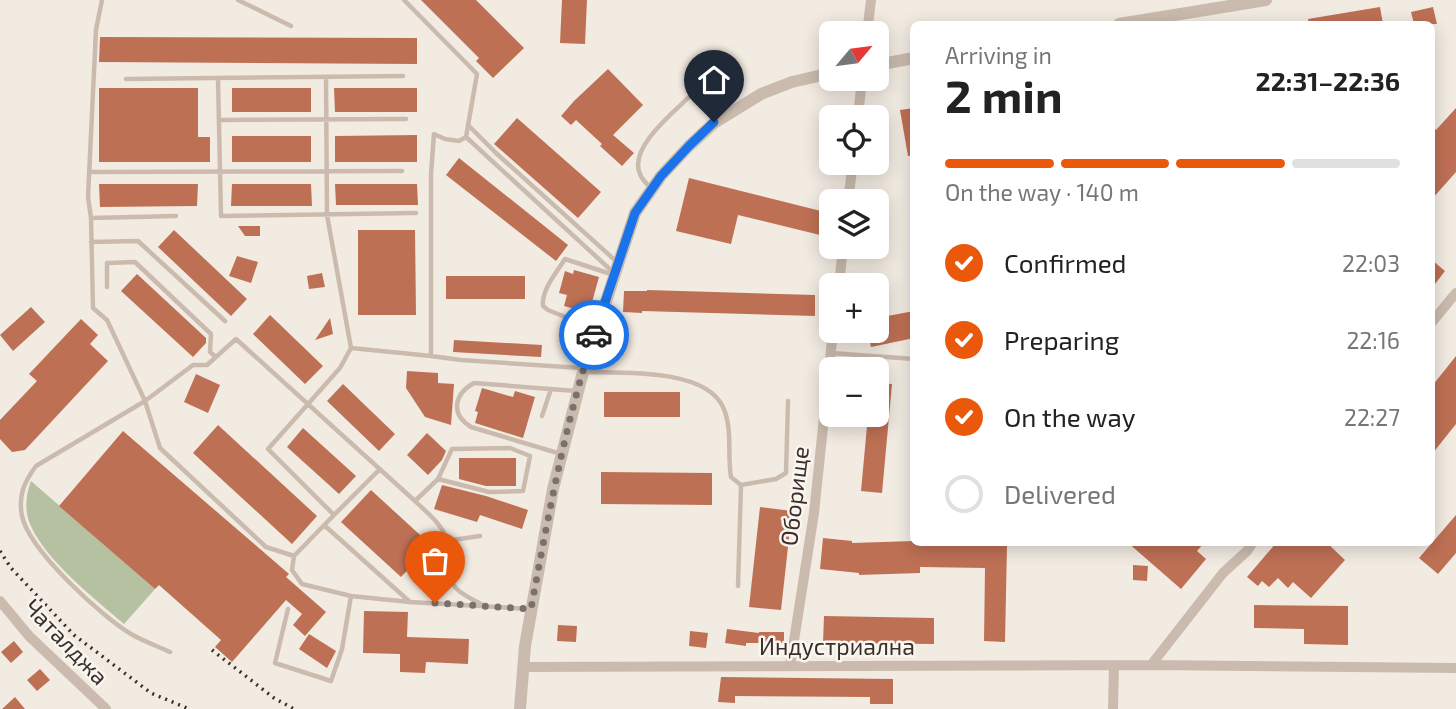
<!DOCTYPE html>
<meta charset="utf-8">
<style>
:root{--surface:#fff;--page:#f2f2f2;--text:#222;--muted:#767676;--line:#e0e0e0;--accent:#ea580c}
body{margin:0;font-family:"Exo 2",sans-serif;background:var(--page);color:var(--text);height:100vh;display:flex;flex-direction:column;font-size:26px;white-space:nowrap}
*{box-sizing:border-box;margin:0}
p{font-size:23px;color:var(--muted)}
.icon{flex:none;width:38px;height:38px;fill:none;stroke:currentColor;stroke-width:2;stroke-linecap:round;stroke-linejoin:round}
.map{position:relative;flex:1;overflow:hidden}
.details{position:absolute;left:910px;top:21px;width:525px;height:525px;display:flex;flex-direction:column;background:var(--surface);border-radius:10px;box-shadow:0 4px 18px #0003}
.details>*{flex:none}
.needle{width:46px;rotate:61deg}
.buttons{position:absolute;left:819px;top:21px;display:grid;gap:14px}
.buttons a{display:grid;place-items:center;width:70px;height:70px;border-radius:10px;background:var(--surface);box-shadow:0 4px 18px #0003;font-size:35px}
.pin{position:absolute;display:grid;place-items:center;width:60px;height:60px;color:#fff;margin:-72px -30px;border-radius:50% 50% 50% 0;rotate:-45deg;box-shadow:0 0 7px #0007}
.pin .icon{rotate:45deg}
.courier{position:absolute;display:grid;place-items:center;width:70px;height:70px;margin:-35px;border:5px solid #1a73e8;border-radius:50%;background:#fff;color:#222;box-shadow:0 2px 9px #0007}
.summary em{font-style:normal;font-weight:700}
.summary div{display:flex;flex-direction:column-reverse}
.summary{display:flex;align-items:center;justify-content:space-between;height:119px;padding:0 35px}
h1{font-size:46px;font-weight:700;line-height:52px}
.bar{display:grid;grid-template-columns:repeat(4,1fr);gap:10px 7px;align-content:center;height:84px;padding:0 35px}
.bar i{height:9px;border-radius:5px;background:var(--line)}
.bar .on{background:var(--accent)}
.bar p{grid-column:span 4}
ol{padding:0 35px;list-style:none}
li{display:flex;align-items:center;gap:21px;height:77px}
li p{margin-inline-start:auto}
li .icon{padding:7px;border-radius:50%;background:var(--accent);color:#fff;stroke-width:4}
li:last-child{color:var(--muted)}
li i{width:38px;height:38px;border:4px solid var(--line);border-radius:50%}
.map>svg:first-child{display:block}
.green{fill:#b6c1a2}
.building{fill:#be7054}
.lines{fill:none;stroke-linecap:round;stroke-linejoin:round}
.service{stroke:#cabbae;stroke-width:4.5}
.minor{stroke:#cabbae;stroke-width:10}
.tertiary{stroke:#cabbae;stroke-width:12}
.rail{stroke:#39302c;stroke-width:3.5;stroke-dasharray:2 5;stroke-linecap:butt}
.done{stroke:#7a716c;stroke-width:7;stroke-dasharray:0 12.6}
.route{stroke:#1a73e8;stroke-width:9}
.labels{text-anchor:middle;stroke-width:5;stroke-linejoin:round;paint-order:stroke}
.street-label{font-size:23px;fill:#39302c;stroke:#faf5ee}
</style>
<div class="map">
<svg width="1456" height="709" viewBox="0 0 1456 709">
<rect width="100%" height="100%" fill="#f2ebe2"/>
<!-- green -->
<path class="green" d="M31 481 155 589 124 624C94 598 45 560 30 524 24 510 26 494 31 481Z"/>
<!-- building -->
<path class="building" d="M421 0H476L524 48 493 78 476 61 479 58Z
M562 0H587L585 44 560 43Z
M1380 7 1383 24H1309L1308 19Z
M1433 7 1437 24H1414L1411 12Z
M100 37 417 38V64L99 62Z
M608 69 643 105 613 135 634 153 622 166 600 146 602 144 576 120 571 125 561 116 574 101Z
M99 88H198V137H210V162H99Z
M232 88H311V112H232Z
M334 88H417V112H335Z
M914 108V156H908L900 110Z
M1456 108V172L1432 199V126L1436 130Z
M517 118 601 192 578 218 494 144Z
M417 135V162H335V136Z
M232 136H311V162H232Z
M459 158 568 245 556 261 446 175Z
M689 178 825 212 820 235 738 215 731 244 676 231Z
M99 184H198L197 206 100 207Z
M232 184H311L312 206H231Z
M335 184H417L418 205H336Z
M238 226H260V236H245Z
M174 230 247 299 231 316 158 247Z
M358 230H415L416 315H358Z
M237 256 258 262 251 283 229 276Z
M1432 260 1445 271 1432 288Z
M574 270 599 277 589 313 564 306 567 295 559 293 565 271 573 274Z
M322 273 325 287 309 289 307 276Z
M137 274 206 338V343L193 357 121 291Z
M446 276H525V299H446Z
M647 290 815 295V316L642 311V313L623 312 624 291H647Z
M31 307 45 322 13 351 0 335Z
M914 311V338L871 347 868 331H877V318Z
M270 315 323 366 305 384 253 334Z
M330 318 333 334 315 340Z
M81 319 98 335 90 344 108 361 25 450 12 452 0 439V420L37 381 29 374Z
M454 340 542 345 541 357 453 352Z
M1456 356V424L1432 454V386Z
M407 371 438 373V383L454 384 451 425 425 417 406 388Z
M196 374 220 385 208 413 184 402Z
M877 383 892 384 882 493 861 491 868 415H877Z
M343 384 395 434 379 451 327 401Z
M482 388 513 397 515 391 535 397 523 438 475 423 478 412 475 411Z
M604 392H680V417H604Z
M218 425 317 516 292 544 193 453Z
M303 428 356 476 339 494 287 447Z
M123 431 289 574 286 577 326 612 305 636 293 625 302 614 286 600 232 662 215 647 221 640 159 585 155 589 59 506Z
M427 433 446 451 442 460 428 475 407 455Z
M459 458H516V486H486L459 479Z
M601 472 712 473V505L601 504Z
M442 485 486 496 528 510 522 529 480 515 477 522 434 509Z
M371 490 431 545 401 577 341 522Z
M760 507 792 511 781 610 749 607Z
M1456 515V553L1438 574 1419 558Z
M823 538 852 541V543L914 541V542L919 543 1007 545 1005 642 984 641 985 568 920 567V573L859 575V573L820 569Z
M1127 542H1205L1197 551 1206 559 1181 589Z
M1277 542H1326L1345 560 1311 598 1293 582 1288 588 1278 578 1269 587 1262 581 1258 586 1247 577Z
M1133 565 1148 566 1147 581 1133 580Z
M1254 605 1348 606V645L1304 644V629L1254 628Z
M364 611 408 612 407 637 469 639 468 664 426 662 425 673 400 672V654L363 653Z
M824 616 934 618V644L823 643Z
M558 625 577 626 576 642 557 641Z
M727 629 759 633V632H784V643H746V646L725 643Z
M690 631 708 633 706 648 689 646Z
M309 634 336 651 327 668 299 649Z
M14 641 23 652 11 663 1 652Z
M40 669 50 680 37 691 27 680Z
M721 677 893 679V704H870V697L735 696V703L718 702Z
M15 697 25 709H2Z"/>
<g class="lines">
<!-- service -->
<path class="service" d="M102 0 96 30 88 197 91 218 93 308 107 320 145 401 193 365H207L236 339 415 501 438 479 452 449 510 448 530 456 523 491 489 492 438 479
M238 0 291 26
M126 79 403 76
M218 79 221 216 416 213
M219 120 406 119
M468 125 496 153 617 262
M466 137 614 273
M89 172 402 171
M651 188C647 184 642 180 640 174 628 148 674 112 690 96
M91 218 176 216
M91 242 138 241 225 321
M107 287V263L135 262 211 334 210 352 216 357
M595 329 548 310 543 306C541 290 557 272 565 259L614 275
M351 348 431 356V174L434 134 445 139 459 141 466 137 477 74 404 0
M831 353 914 359
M431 356 461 360 581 368
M585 372C621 373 705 368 723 407 733 429 727 453 731 477L741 485 776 479 786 473 788 401
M542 416 551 389
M561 454 471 427C450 414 454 394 474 383L576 391
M415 501C425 511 442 524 446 538 448 545 447 553 447 560 447 587 459 593 481 604
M334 515 380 469
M324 525 410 602
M446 541 480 536
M294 556 292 570 302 584 351 596 410 602 530 609
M738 586 741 485
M288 609 275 663 331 681 342 649 351 596
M170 652C157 646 143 641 131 634 101 616 29 550 22 516 18 496 24 482 36 466L145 401 160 448 266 547 294 556 334 515 268 449 340 368 351 348 327 215 326 77"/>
<!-- minor -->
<path class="minor" d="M867 33 871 0
M858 117 862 79
M848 201 853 163
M839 285 843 247
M1432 322 1456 293
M0 601 29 636 106 709
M1151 665 1456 668
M790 666 814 513 833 331
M523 667 1151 665 1223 573 1247 551 1253 542
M1113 709 1114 665"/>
<!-- tertiary -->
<path class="tertiary" d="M1119 24 1266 0
M877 65 914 58
M520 709 525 646 553 489 584 368 635 213 661 176 689 146 714 123 761 94 792 82 831 73"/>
<!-- rail -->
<path class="rail" d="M0 551 11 568 74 635 151 693 189 709
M212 650 274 698 294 709"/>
</g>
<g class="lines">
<!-- done -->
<path class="done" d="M435 603 531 609C548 517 565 424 594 335"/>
<!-- route -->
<path class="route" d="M594 335 635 213 661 176 689 146 714 122"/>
</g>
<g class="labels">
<!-- street labels -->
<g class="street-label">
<text transform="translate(795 496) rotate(-83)" y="8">Оборище</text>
<text transform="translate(66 642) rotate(46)" y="8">Чаталджа</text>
<text x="837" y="655">Индустриална</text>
</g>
</g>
</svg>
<div class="buttons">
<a><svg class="needle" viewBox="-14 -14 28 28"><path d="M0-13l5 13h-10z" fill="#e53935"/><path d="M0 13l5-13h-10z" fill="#767676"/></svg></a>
<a><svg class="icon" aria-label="locate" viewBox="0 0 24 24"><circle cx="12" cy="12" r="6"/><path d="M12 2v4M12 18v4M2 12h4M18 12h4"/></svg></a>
<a><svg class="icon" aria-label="layers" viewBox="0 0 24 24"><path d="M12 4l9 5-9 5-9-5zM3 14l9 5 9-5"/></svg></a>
<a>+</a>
<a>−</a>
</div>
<div class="pin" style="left:435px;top:603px;background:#ea580c"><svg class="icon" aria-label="bag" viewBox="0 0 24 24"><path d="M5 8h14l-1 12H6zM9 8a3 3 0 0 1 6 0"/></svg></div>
<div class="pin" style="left:714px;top:122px;background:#1f2937"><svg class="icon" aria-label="home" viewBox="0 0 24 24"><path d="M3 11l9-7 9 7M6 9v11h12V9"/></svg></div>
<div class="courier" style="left:594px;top:335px"><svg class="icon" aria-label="car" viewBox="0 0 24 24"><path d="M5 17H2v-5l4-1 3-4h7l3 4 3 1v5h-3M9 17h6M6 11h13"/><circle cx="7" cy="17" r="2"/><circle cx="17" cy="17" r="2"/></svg></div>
<section class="details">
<div class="summary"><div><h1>2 min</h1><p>Arriving in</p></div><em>22:31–22:36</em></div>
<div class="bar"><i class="on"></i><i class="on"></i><i class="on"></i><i></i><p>On the way · 140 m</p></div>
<ol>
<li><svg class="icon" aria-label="check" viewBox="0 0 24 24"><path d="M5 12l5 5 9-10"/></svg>Confirmed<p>22:03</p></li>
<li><svg class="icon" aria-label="check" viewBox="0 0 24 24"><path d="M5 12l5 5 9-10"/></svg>Preparing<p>22:16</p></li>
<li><svg class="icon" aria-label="check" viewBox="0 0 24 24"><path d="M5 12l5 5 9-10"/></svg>On the way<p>22:27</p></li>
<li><i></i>Delivered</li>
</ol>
</section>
</div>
